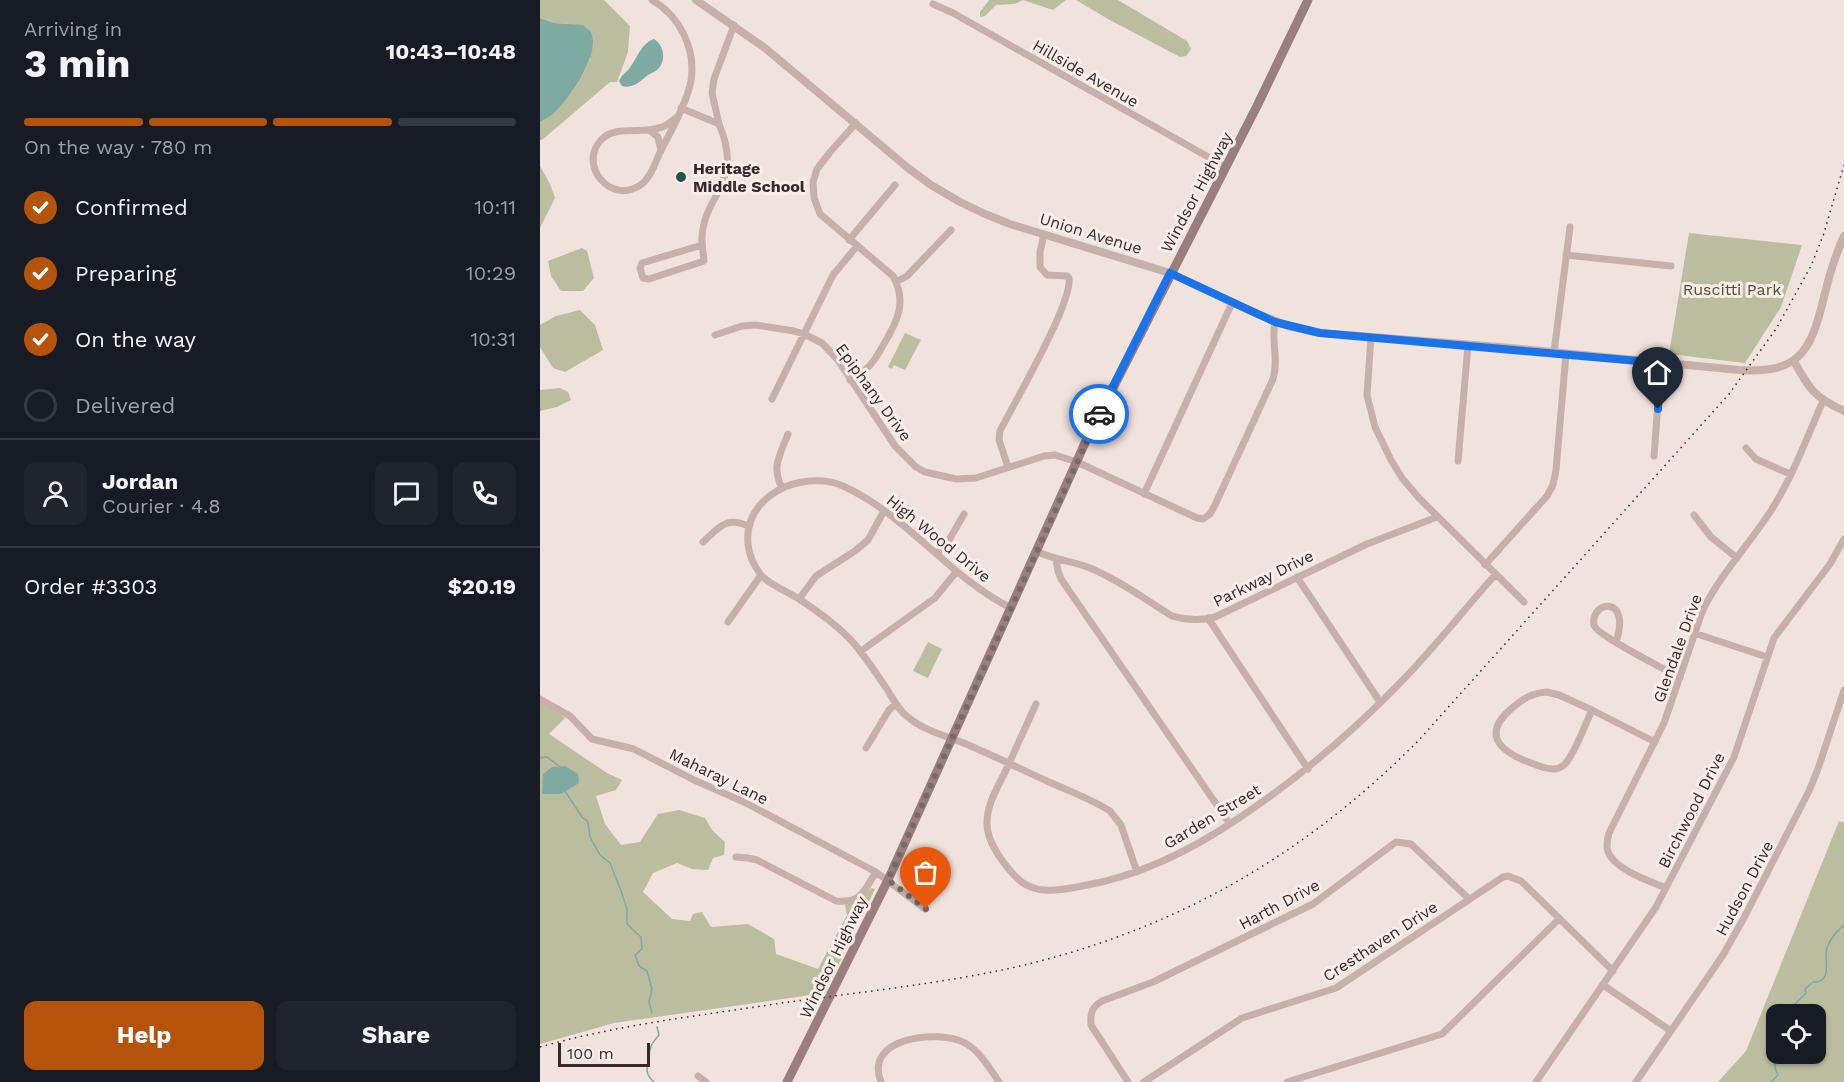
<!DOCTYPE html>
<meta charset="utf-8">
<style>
:root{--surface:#171b24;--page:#20242c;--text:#f1f3f6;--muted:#9ea1a6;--line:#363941;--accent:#b45309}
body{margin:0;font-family:"Work Sans",sans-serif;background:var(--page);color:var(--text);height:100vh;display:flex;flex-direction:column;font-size:22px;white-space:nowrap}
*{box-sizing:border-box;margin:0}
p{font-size:20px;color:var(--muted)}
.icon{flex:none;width:33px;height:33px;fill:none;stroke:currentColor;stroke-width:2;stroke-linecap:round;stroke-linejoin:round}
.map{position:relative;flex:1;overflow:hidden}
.side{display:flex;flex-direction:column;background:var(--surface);width:540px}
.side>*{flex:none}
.controls{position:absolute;left:1226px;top:1004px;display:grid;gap:12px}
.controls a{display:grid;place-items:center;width:60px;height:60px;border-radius:12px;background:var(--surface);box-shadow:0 2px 4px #0004;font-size:30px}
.scale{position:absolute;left:18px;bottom:15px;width:92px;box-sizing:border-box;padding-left:6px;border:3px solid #352a29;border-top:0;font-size:16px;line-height:21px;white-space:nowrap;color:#352a29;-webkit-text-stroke:4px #f8ede9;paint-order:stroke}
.pin{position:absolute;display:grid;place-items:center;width:51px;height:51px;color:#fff;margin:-62px -26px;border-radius:50% 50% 50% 0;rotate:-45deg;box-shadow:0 0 6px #0007}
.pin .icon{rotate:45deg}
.courier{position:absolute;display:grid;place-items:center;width:60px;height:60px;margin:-30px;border:4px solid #1a73e8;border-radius:50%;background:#fff;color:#222;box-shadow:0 2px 8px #0007}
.head em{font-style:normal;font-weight:700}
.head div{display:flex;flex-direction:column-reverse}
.head{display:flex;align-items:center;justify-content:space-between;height:102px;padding:0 24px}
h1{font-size:39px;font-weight:700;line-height:45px}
.bar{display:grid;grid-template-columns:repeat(4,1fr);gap:9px 6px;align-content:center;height:72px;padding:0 24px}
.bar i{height:8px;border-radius:4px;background:var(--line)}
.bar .current{background:var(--accent)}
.bar p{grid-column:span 4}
.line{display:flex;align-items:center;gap:15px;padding:0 24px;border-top:2px solid var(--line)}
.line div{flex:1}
.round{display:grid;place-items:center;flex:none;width:63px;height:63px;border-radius:12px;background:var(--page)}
ol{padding:0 24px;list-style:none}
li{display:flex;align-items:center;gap:18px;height:66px}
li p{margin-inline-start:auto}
li .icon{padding:6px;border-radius:50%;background:var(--accent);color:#fff;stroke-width:4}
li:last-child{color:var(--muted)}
li i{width:33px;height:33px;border:3px solid var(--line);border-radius:50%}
.action{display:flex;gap:12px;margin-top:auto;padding:12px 24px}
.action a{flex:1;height:69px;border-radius:12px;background:var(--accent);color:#fff;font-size:24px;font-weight:700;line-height:69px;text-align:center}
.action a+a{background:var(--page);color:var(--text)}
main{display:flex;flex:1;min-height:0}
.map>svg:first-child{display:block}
.green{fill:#bbbd9f;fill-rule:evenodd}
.water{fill:#7faaa1}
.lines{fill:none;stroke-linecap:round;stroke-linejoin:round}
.stream{stroke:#7faaa1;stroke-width:1.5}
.minor{stroke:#c7b0aa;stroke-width:7}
.tertiary{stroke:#c7b0aa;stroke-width:8}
.secondary{stroke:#9a7f7c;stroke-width:9}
.rail{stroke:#352a29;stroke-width:1.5;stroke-dasharray:1.5 4.5;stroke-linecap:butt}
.done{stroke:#766a68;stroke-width:6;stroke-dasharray:0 10.8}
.route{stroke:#1a73e8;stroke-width:8}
.poi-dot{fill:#23534a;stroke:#f8ede9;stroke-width:2}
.labels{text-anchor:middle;stroke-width:6;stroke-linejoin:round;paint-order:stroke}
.street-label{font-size:16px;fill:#352a29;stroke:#f8ede9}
.poi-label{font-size:16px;font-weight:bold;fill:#352a29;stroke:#f8ede9;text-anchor:start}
.park-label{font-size:16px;fill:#4d512f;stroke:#f8ede9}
</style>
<main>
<section class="side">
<div class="head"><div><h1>3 min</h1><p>Arriving in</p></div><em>10:43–10:48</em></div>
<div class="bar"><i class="current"></i><i class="current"></i><i class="current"></i><i></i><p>On the way · 780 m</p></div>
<ol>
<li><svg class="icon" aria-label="check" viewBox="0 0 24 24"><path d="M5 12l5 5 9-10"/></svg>Confirmed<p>10:11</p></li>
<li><svg class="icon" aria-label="check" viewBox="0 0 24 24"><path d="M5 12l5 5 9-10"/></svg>Preparing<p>10:29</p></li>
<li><svg class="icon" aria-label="check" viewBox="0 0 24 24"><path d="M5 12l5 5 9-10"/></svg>On the way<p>10:31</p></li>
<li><i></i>Delivered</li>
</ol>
<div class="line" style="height:108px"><a class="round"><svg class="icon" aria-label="person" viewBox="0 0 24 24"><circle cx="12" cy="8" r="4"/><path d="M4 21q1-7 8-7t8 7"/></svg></a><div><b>Jordan</b><p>Courier · 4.8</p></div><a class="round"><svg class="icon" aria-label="chat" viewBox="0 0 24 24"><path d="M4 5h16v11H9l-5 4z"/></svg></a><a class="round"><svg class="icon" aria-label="phone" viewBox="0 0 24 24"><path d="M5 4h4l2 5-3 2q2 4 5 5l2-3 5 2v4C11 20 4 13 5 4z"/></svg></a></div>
<div class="line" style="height:78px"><div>Order #3303</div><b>$20.19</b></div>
<div class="action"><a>Help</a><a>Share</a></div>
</section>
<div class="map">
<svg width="1304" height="1082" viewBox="0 0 1304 1082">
<rect width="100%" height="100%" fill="#f0e2dd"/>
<!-- green -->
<path class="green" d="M0 0H64L90 26 88 52 77 82H70L2 140H0V122L15 112 43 74 50 59 31 24 14 23 0 18Z
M449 0H526L513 10 483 0 475 4 456 5 445 16 440 17V12Z
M536 0H578L647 41 651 49 646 56 640 57 568 19Z
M0 166 10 184 15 198 0 228Z
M1149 233 1262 245 1241 307 1205 363 1129 354Z
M42 248 47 251 54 278 43 291H21L11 276 8 261Z
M40 310 55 325 63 350 25 372 13 368 0 347V325L16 316Z
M365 333 381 340 365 370 354 365 352 369 348 367Z
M20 388 28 392 31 400 17 407 0 411V390Z
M388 642 402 649 388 678 373 671Z
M0 700 25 718 9 734 67 773 82 780 76 790 56 796 65 824 81 845 100 842 118 814 139 810 165 818 172 830 185 842 184 855 173 858 168 870 152 869 137 863 113 873 103 892 132 919 150 921 153 914 162 912 171 927 208 924 234 939 236 954 278 969 307 915 305 905 319 901 331 888 335 889 285 993 74 1023 0 1044Z
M1299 821 1304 823V1082H1178L1206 1051ZM1236 1014H1275V1053H1236Z"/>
<!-- water -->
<path class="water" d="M0 18 14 23 43 25C45 27 48 29 50 31 63 51 30 97 16 111 11 116 5 119 0 122Z
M114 39C124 45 127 61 117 70 115 72 111 73 108 75 100 81 94 89 82 86L79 81C82 75 85 73 89 69 97 59 101 43 114 39Z
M25 766 38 774 39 783 21 794H2L3 774 12 767Z"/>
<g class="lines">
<!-- stream -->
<path class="stream" d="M0 758 7 757 19 766
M25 791 42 817 48 822 50 837 60 855 70 863 81 891 87 909V924L101 937 102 949 95 955 99 966 107 971 112 989 109 1002 112 1013
M1254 1014V1005L1266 993 1265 989 1273 982C1294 983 1283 959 1287 948 1291 937 1296 932 1304 925
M114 1082C104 1073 107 1068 109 1056 110 1046 112 1043 119 1035L117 1027
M1231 1082 1238 1075C1233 1066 1234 1063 1240 1055L1239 1053"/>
<!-- minor -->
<path class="minor" d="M112 0C140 16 156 49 151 81 147 101 132 130 122 148 116 160 111 179 99 186 70 204 38 165 61 140 75 124 104 135 122 127 128 125 132 121 137 117
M393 4 413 13 686 167
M141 108 179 124C190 150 191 169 177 194 172 204 166 213 164 224 160 237 163 248 164 261L109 279 103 278 100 268 102 263 162 245
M179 124 172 93 174 79 194 25
M109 130 118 137 121 151
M309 240 355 185
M1026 255 1131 266
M356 282 367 276 411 230
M175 335 202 326 216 325 254 331 264 334 282 343 298 360 355 446 376 467 385 472 416 479 436 478 504 456 515 455 537 462 657 518 663 519 670 514 675 505 733 379C739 360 731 341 735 322
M831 337 827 395 835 427 851 460 862 478 879 498 984 602
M1014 352 1030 227
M310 380C316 376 321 373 326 369 335 362 339 352 345 342 358 320 367 301 353 276L280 214 274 198 273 182 277 169 291 151 316 123
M232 399 293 275 317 246
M1206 448 1216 459 1250 474
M1114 456 1121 363
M918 461 928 345
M468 467 459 440 460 431C474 403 533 303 529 278L527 276 507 275 500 267V252L504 234
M242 488C231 467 240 455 248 434
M604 494 692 303
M1154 515 1171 537 1197 558
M163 542C179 528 185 516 208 526
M496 551C514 560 532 561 550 568 579 580 606 600 632 616 647 620 660 621 675 617L827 544 897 517
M397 553 408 542 424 514
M516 560 518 571 521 579 690 824
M945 565 1007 496 1013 485 1016 470 1026 354
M757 577 840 702
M259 599 276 576 315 551 328 540 344 511
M471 608C409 577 367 515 303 486 284 477 255 480 237 491 212 506 201 531 212 560 215 566 219 574 224 578 235 587 248 592 259 599 276 610 295 624 309 638 324 654 335 672 347 689 353 699 359 711 369 718 385 731 407 736 426 744 454 756 481 769 509 782 529 791 551 799 570 811L581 825 597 872
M668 618 768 769
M188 622 221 575
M1154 633 1227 657
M1076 642C1092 594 1050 601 1054 625 1056 635 1127 670 1140 678
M321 651 395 598 417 571
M1007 692 1019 695 1052 710C1046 723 1034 755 1025 764 1022 767 1017 769 1013 769 1004 769 994 764 986 761 958 750 943 733 971 709 982 699 992 693 1007 692Z
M0 699 30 716 52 739 94 749 154 780 204 802 336 872 385 909
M496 704C486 726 476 748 466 770 458 787 446 805 447 825 448 843 463 863 475 876 494 897 522 890 547 885 603 875 653 849 699 818 756 780 808 736 856 687 891 652 922 612 955 575
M1052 710 1115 742
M326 748 349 710 356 704
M196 857 208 858 217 860 296 901C322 903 323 892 336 872
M1126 888C1110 881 1075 870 1068 852 1066 846 1067 840 1069 833L1124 723 1162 612C1180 574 1210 544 1232 509 1253 476 1267 437 1283 401
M1063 985 1131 1031
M158 1076 166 1082
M341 1082C323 1037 398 1029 425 1043 440 1051 450 1069 459 1082
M588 1082 551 1025C550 1013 552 1007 562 1001L613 982 773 904 856 842 871 844 929 899
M604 1082 702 1018 796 988 963 877 968 876 981 881 1073 971
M747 1082 902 1034 1019 919
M996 1082 1116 907 1194 757 1234 638 1290 564 1304 539
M1096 1082 1183 955 1205 916 1269 791 1278 769 1304 690"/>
<!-- tertiary -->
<path class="tertiary" d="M156 0 225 48 368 168 391 185 420 202 445 214 470 224 630 273 708 310 748 326 780 333 960 347 1199 370C1260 374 1271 351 1284 297 1289 276 1295 256 1304 236
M1254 361C1269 389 1274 397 1304 411"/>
<!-- secondary -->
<path class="secondary" d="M247 1082 348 880 545 443 717 106 768 0"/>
<!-- rail -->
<path class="rail" d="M0 1047C77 1025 157 1016 235 1004 312 993 391 985 467 969 630 933 762 858 879 740L1189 394 1236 329 1271 266 1283 236 1304 165"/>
</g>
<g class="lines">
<!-- done -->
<path class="done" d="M386 909 348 880 559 414"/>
<!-- route -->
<path class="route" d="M559 414 630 273 735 322 780 333 1121 363 1118 409"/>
</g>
<!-- markers -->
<circle class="poi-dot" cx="141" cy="177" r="6"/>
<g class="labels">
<!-- street labels -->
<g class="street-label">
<text transform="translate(546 73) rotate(30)" y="6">Hillside Avenue</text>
<text transform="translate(656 192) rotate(-62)" y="6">Windsor Highway</text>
<text transform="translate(551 233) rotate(17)" y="6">Union Avenue</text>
<text transform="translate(334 392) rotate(54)" y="6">Epiphany Drive</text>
<text transform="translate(399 538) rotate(39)" y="6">High Wood Drive</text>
<text transform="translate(723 578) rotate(-26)" y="6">Parkway Drive</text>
<text transform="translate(1137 648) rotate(-70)" y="6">Glendale Drive</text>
<text transform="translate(179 776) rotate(26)" y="6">Maharay Lane</text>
<text transform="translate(1151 810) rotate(-63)" y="6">Birchwood Drive</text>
<text transform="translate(672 816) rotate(-31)" y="6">Garden Street</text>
<text transform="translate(1204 888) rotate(-62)" y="6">Hudson Drive</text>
<text transform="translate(739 904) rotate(-28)" y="6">Harth Drive</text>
<text transform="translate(840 941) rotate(-33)" y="6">Cresthaven Drive</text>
<text transform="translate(293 957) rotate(-64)" y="6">Windsor Highway</text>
</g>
<!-- poi labels -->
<g class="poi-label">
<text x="153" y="174">Heritage<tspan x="153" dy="18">Middle School</tspan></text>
</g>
<!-- park labels -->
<g class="park-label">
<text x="1192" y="295">Ruscitti Park</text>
</g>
</g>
</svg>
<div class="controls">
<a><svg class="icon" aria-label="locate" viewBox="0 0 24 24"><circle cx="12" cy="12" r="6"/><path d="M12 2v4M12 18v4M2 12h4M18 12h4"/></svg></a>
</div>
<div class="scale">100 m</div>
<div class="pin" style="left:386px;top:909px;background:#ea580c"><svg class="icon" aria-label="bag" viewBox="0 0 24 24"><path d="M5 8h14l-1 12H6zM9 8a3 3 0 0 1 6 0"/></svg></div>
<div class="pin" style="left:1118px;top:409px;background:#1f2937"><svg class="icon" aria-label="home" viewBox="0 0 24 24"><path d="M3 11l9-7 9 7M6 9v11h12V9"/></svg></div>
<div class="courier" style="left:559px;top:414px"><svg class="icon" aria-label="car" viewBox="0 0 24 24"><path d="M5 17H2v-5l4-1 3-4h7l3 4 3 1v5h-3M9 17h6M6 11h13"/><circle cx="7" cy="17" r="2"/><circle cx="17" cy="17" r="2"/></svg></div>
</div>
</main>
